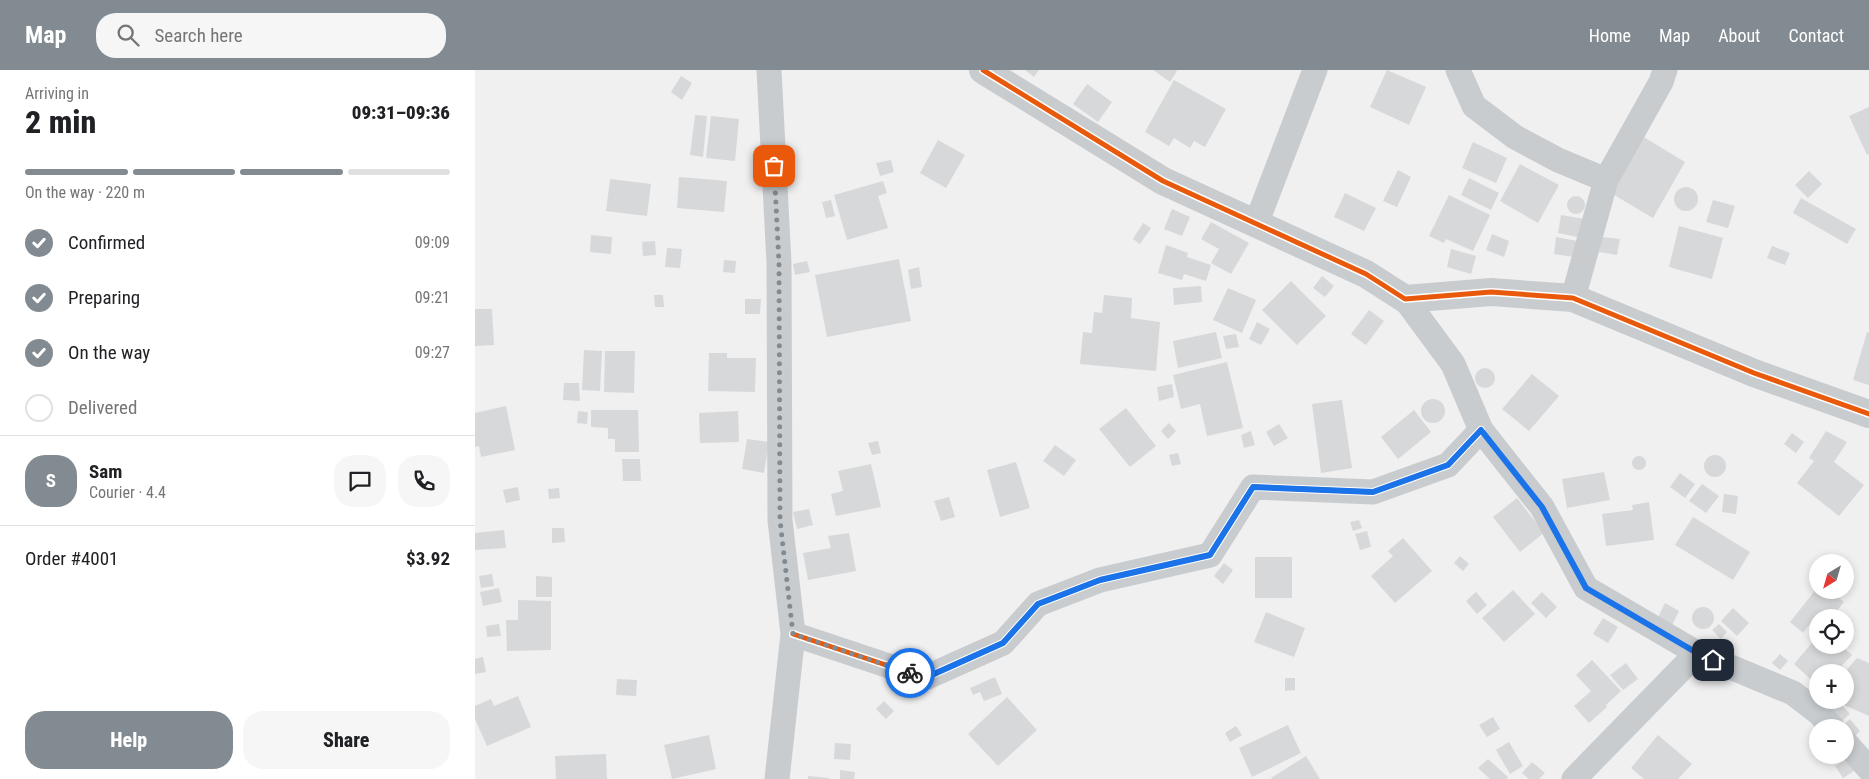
<!DOCTYPE html>
<meta charset="utf-8">
<style>
:root{--surface:#fff;--page:#f6f6f6;--text:#202124;--muted:#757577;--line:#e0e0e0;--accent:#828b91}
body{margin:0;font-family:"Roboto Condensed",sans-serif;background:var(--page);color:var(--text);height:100vh;display:flex;flex-direction:column;font-size:19px;white-space:nowrap}
*{box-sizing:border-box;margin:0}
p{font-size:16px;color:var(--muted)}
.icon{flex:none;width:28px;height:28px;fill:none;stroke:currentColor;stroke-width:2;stroke-linecap:round;stroke-linejoin:round}
.map{position:relative;flex:1;overflow:hidden}
.drawer{display:flex;flex-direction:column;background:var(--surface);width:475px}
.drawer>*{flex:none}
.needle{width:32px;rotate:217deg}
.buttons{position:absolute;left:1334px;top:484px;display:grid;gap:10px}
.buttons a{display:grid;place-items:center;width:45px;height:45px;border-radius:50%;background:var(--surface);box-shadow:0 2px 8px #0003;font-size:25px}
.pin{position:absolute;display:grid;place-items:center;width:42px;height:42px;color:#fff;margin:-21px;border-radius:10px;box-shadow:0 2px 8px #0006}
.courier{position:absolute;display:grid;place-items:center;width:50px;height:50px;margin:-25px;border:4px solid #1a73e8;border-radius:50%;background:#fff;color:#222;box-shadow:0 1px 6px #0007}
.summary em{font-style:normal;font-weight:800}
.summary div{display:flex;flex-direction:column-reverse}
.summary{display:flex;align-items:center;justify-content:space-between;height:85px;padding:0 25px}
h1{font-size:32px;font-weight:800;line-height:38px}
.bar{display:grid;grid-template-columns:repeat(4,1fr);gap:8px 5px;align-content:center;height:60px;padding:0 25px}
.bar i{height:6px;border-radius:4px;background:var(--line)}
.bar .on{background:var(--accent)}
.bar p{grid-column:span 4}
.line{display:flex;align-items:center;gap:12px;padding:0 25px;border-top:1px solid var(--line)}
.line div{flex:1}
.round{display:grid;place-items:center;flex:none;width:52px;height:52px;border-radius:20px;background:var(--page)}
ol{padding:0 25px;list-style:none}
li{display:flex;align-items:center;gap:15px;height:55px}
li p{margin-inline-start:auto}
li .icon{padding:5px;border-radius:50%;background:var(--accent);color:#fff;stroke-width:4}
li:last-child{color:var(--muted)}
li i{width:28px;height:28px;border:2px solid var(--line);border-radius:50%}
.button{display:flex;gap:10px;margin-top:auto;padding:10px 25px}
.button a{flex:1;height:58px;border-radius:20px;background:var(--accent);color:#fff;font-size:20px;font-weight:800;line-height:58px;text-align:center}
.button a+a{background:var(--page);color:var(--text)}
header{display:flex;align-items:center;gap:30px;box-sizing:border-box;height:70px;padding:0 25px;background:var(--accent);color:#fff}
header strong{font-size:24px}
nav{display:flex;gap:28px;margin-inline-start:auto;font-size:18px}
.search{width:350px;height:45px;background:var(--page);display:flex;align-items:center;gap:12px;box-sizing:border-box;padding:0 18px;border-radius:20px;color:var(--muted);font-size:19px}
main{display:flex;flex:1;min-height:0}
.map>svg:first-child{display:block}
.building{fill:#d7d8d9}
.lines{fill:none;stroke-linecap:round;stroke-linejoin:round}
.minor{stroke:#c9cccf;stroke-width:25}
.tertiary{stroke:#c9cccf;stroke-width:28}
.cycleway-casing{stroke:#fff;stroke-width:8}
.cycleway{stroke:#e8590c;stroke-width:5}
.done{stroke:#828b91;stroke-width:5;stroke-dasharray:0 9}
.route{stroke:#1a73e8;stroke-width:6}
</style>
<header>
<strong>Map</strong>
<div class="search"><svg class="icon" aria-label="search" viewBox="0 0 24 24"><circle cx="10" cy="10" r="6"/><path d="M15 15l6 6"/></svg>Search here</div>
<nav><a>Home</a><a>Map</a><a>About</a><a>Contact</a></nav>
</header>
<main>
<section class="drawer">
<div class="summary"><div><h1>2 min</h1><p>Arriving in</p></div><em>09:31–09:36</em></div>
<div class="bar"><i class="on"></i><i class="on"></i><i class="on"></i><i></i><p>On the way · 220 m</p></div>
<ol>
<li><svg class="icon" aria-label="check" viewBox="0 0 24 24"><path d="M5 12l5 5 9-10"/></svg>Confirmed<p>09:09</p></li>
<li><svg class="icon" aria-label="check" viewBox="0 0 24 24"><path d="M5 12l5 5 9-10"/></svg>Preparing<p>09:21</p></li>
<li><svg class="icon" aria-label="check" viewBox="0 0 24 24"><path d="M5 12l5 5 9-10"/></svg>On the way<p>09:27</p></li>
<li><i></i>Delivered</li>
</ol>
<div class="line" style="height:90px"><b class="round" style="background:var(--accent);color:#fff">S</b><div><b>Sam</b><p>Courier · 4.4</p></div><a class="round"><svg class="icon" aria-label="chat" viewBox="0 0 24 24"><path d="M4 5h16v11H9l-5 4z"/></svg></a><a class="round"><svg class="icon" aria-label="phone" viewBox="0 0 24 24"><path d="M5 4h4l2 5-3 2q2 4 5 5l2-3 5 2v4C11 20 4 13 5 4z"/></svg></a></div>
<div class="line" style="height:65px"><div>Order #4001</div><b>$3.92</b></div>
<div class="button"><a>Help</a><a>Share</a></div>
</section>
<div class="map">
<svg width="1394" height="709" viewBox="0 0 1394 709">
<rect width="100%" height="100%" fill="#f1f0f0"/>
<!-- building -->
<path class="building" d="M550 0H564L559 7Z
M678 0H700L702 1 695 12Z
M912 0 951 17 934 55 895 37Z
M206 6 217 13 207 30 196 22Z
M699 10 751 39 730 77 719 71 715 78 699 68 694 76 670 62Z
M612 14 637 32 623 52 598 34Z
M1394 37V84L1392 85 1374 46Z
M220 45 232 46 228 87 215 85Z
M236 46 264 49 260 91 231 88Z
M1167 66 1210 92 1178 148 1134 122Z
M463 70 490 85 471 118 445 103Z
M998 72 1032 88 1021 113 987 98Z
M416 90 419 102 405 106 401 93Z
M1045 94 1084 115 1063 153 1025 131Z
M923 100 936 107 922 137 908 131Z
M1334 101 1347 114 1333 128 1320 115Z
M204 107 252 111 249 142 202 138Z
M994 108 1024 123 1016 140 986 125Z
M135 109 176 114 172 146 131 141Z
M408 111 412 123 403 126 413 158 372 170 359 125Z
M1199 129a12 12 0 1 1 24 0a12 12 0 1 1-24 0Z
M870 123 901 138 889 161 859 147Z
M974 125 1015 145 998 181 971 169 969 173 954 166Z
M1092 135a9 9 0 1 1 18 0a9 9 0 1 1-18 0Z
M1326 128 1381 159 1372 174 1318 143Z
M356 130 360 146 351 148 347 132Z
M1238 130 1260 136 1253 158 1231 152Z
M697 139 715 147 707 166 689 159Z
M1086 145 1110 149 1107 168 1083 163Z
M736 152 774 173 756 204 736 193 744 179 726 169Z
M668 153 676 158 665 174 658 169Z
M1204 156 1248 168 1237 209 1194 197Z
M1017 164 1034 171 1029 187 1011 180Z
M116 165 137 167 136 184 115 182Z
M1081 167 1108 172 1105 188 1079 184Z
M1127 167 1145 169 1142 185 1124 182Z
M180 171 181 185 168 186 167 172Z
M691 175 713 183 712 187 736 195 731 211 709 204 707 210 683 203Z
M1297 176 1315 183 1310 195 1292 188Z
M192 178 207 179 205 198 190 197Z
M976 179 1001 186 996 204 972 197Z
M424 189 436 251 352 267 340 205Z
M249 190 261 191 260 203 248 202Z
M332 191 335 202 320 205 318 194Z
M444 197 447 217 436 219 433 200Z
M847 206 859 216 850 227 838 218Z
M816 211 851 246 822 275 787 240Z
M726 216 727 232 699 235 698 218Z
M753 218 781 230 767 263 738 250Z
M179 225H188L189 237H180Z
M629 225 657 228 656 248 685 252 681 301 605 294 608 262 617 263 619 242 627 243Z
M270 229H286L285 244H270Z
M0 239H17L19 275 0 276Z
M894 240 909 251 891 275 876 264Z
M782 252 795 259 786 275 774 269Z
M741 262 747 288 703 298 698 271Z
M1392 262 1394 263V315L1378 310Z
M761 264 764 277 751 279 748 266Z
M109 280 127 281 125 321 107 320Z
M130 281H160L159 323 129 322Z
M234 283H252V288H281L280 322 233 321Z
M752 292 768 358 732 366 725 334 706 339 698 305Z
M1000 308a10 10 0 1 1 20 0a10 10 0 1 1-20 0Z
M1057 304 1084 326 1054 361 1027 339Z
M89 313H104L105 331 88 330Z
M697 314 699 327 684 331 682 317Z
M946 341a12 12 0 1 1 24 0a12 12 0 1 1-24 0Z
M867 330 877 398 846 403 837 334Z
M31 336 40 380 6 387 4 376 0 377V343Z
M651 338 681 376 655 397 624 359Z
M116 340H163L164 382H140V369H133V358L116 357Z
M939 340 956 362 923 389 906 367Z
M103 341 113 342 112 354 102 353Z
M263 341 264 372 225 373 224 343Z
M694 353 701 361 693 369 686 361Z
M804 354 813 368 799 376 791 362Z
M776 361 780 375 769 378 766 365Z
M1351 361 1372 372 1359 392 1389 415 1364 446 1322 413 1339 391 1334 388Z
M1317 363 1329 372 1321 383 1309 374Z
M272 369 294 372 289 403 267 399Z
M403 371 406 383 397 385 393 373Z
M580 375 601 390 589 406 568 391Z
M703 383 706 394 697 396 694 385Z
M1229 396a11 11 0 1 1 22 0a11 11 0 1 1-22 0Z
M1157 393a7 7 0 1 1 14 0a7 7 0 1 1-14 0Z
M147 389H165L166 411H148Z
M541 392 555 438 525 447 512 400Z
M396 394 406 437 361 446 356 424 368 421 363 401Z
M1129 402 1135 430 1092 438 1087 409Z
M1205 403 1220 414 1210 428 1195 417Z
M1227 414 1244 426 1231 443 1214 431Z
M43 417 45 430 31 433 28 420Z
M84 418 85 428 74 429 73 419Z
M1249 424 1263 426 1261 444 1247 442Z
M474 427 480 447 466 451 459 431Z
M1042 428 1069 463 1045 482 1018 447Z
M1174 432 1179 470 1131 476 1127 444 1158 440 1157 435Z
M334 439 338 455 322 459 318 442Z
M1218 447 1275 482 1258 510 1200 475Z
M884 450 887 458 878 461 875 452Z
M77 458H89L90 472 77 473Z
M29 460 31 478 0 480V463Z
M892 461 896 477 885 480 880 464Z
M374 463 381 501 333 510 328 483 356 478 353 466Z
M928 468 957 501 920 533 896 506 918 486 913 481Z
M985 486 994 494 988 501 979 493Z
M780 487H817V528H780Z
M749 493 758 500 748 514 739 506Z
M1370 501 1377 507 1370 514Z
M17 504 19 516 6 518 4 506Z
M61 506 77 507V527H61Z
M24 518 27 532 8 536 5 522Z
M1342 518V520H1354L1369 532 1360 543 1365 548H1344L1341 546 1328 563 1315 552Z
M1038 520 1060 544 1029 572 1007 548Z
M1001 522 1012 535 1002 544 991 531Z
M1067 522 1082 537 1071 548 1056 533Z
M43 530 76 531V580L32 581 31 550H43Z
M1190 533 1204 541 1197 555 1183 547Z
M1217 548a11 11 0 1 1 22 0a11 11 0 1 1-22 0Z
M1258 538 1274 553 1262 566 1246 551Z
M791 542 830 558 819 587 779 572Z
M1128 548 1143 557 1133 573 1118 564Z
M1370 552 1376 557 1370 564Z
M24 554 26 566 12 567 11 556Z
M1244 554 1252 562 1246 569 1237 560Z
M1342 567V575H1365L1377 585 1361 602H1342V615L1319 594Z
M1305 584 1313 591 1305 600 1297 593Z
M8 587 11 602 0 604V589Z
M1382 588 1394 593V646L1369 635 1375 621 1370 618V602Z
M1117 590 1146 621 1131 635 1132 637 1114 653 1099 636 1116 621 1101 605Z
M1151 593 1163 609 1148 620 1135 605Z
M520 607 527 624 509 631 505 622 498 625 495 618Z
M810 608H820V620L810 621Z
M142 609 162 610 161 626 141 625Z
M43 626 56 657 12 676 0 649V636L16 629 19 636Z
M532 627 562 660 523 696 493 664Z
M409 631 419 641 411 649 401 639Z
M1364 632 1375 644 1362 655 1352 643Z
M1018 647 1025 659 1012 667 1004 655Z
M1375 649 1385 661 1377 669 1365 658Z
M813 655 826 683 777 707 764 678Z
M761 656 767 665 755 672 750 663Z
M234 665 241 699 197 709 189 675Z
M1183 665 1217 694 1203 709H1169L1156 698Z
M1034 672 1048 696 1035 704 1021 680Z
M360 673 376 674 375 690 359 689Z
M131 684 132 709H81L80 686Z
M831 686 845 709H797L796 708Z
M1013 689 1033 707 1031 709H1015L1003 698Z
M1372 689 1379 701 1368 708 1360 696Z
M1057 692 1070 703 1064 709H1054L1047 703Z
M365 700 380 702 379 709H365Z
M333 706 354 708V709H333Z"/>
<g class="lines">
<!-- minor -->
<path class="minor" d="M294 0 304 193 305 450 318 564 302 709
M983 0 999 36 1040 67 1083 90 1131 110
M781 154 840 0
M1098 228 1131 110 1186 12 1190 0
M930 229 978 294 1006 360 1067 437 1111 518 1222 583 1318 623 1344 643 1358 658
M318 564 450 608 528 573 563 534 625 510 735 485 778 417 898 422 973 395 1006 360
M1370 672 1394 699
M1099 709 1222 583"/>
<!-- tertiary -->
<path class="tertiary" d="M508 0 688 111 891 204 930 229 1016 222 1098 228 1279 303 1394 344"/>
<!-- cycleway casing -->
<g class="cycleway-casing">
<path id="cycleway" d="M508 0 688 111 891 204 930 229 1016 222 1098 228 1279 303 1394 344
M318 564 450 608 528 573 563 534 625 510 735 485 778 417 898 422 973 395 1006 360"/>
</g>
<!-- cycleway -->
<use href="#cycleway" class="cycleway"/>
</g>
<g class="lines">
<!-- done -->
<path class="done" d="M299 96 304 193 305 450 318 564 435 603"/>
<!-- route -->
<path class="route" d="M435 603 450 608 528 573 563 534 625 510 735 485 778 417 898 422 973 395 1006 360 1067 437 1111 518 1222 583 1238 590"/>
</g>
</svg>
<div class="buttons">
<a><svg class="needle" viewBox="-14 -14 28 28"><path d="M0-13l5 13h-10z" fill="#e53935"/><path d="M0 13l5-13h-10z" fill="#757577"/></svg></a>
<a><svg class="icon" aria-label="locate" viewBox="0 0 24 24"><circle cx="12" cy="12" r="6"/><path d="M12 2v4M12 18v4M2 12h4M18 12h4"/></svg></a>
<a>+</a>
<a>−</a>
</div>
<div class="pin" style="left:299px;top:96px;background:#ea580c"><svg class="icon" aria-label="bag" viewBox="0 0 24 24"><path d="M5 8h14l-1 12H6zM9 8a3 3 0 0 1 6 0"/></svg></div>
<div class="pin" style="left:1238px;top:590px;background:#1f2937"><svg class="icon" aria-label="home" viewBox="0 0 24 24"><path d="M3 11l9-7 9 7M6 9v11h12V9"/></svg></div>
<div class="courier" style="left:435px;top:603px"><svg class="icon" aria-label="bike" viewBox="0 0 24 24"><circle cx="6" cy="16" r="4"/><circle cx="18" cy="16" r="4"/><path d="M6 16l4-8h5l3 8M10 8l3 8H6M13 5h3"/></svg></div>
</div>
</main>
